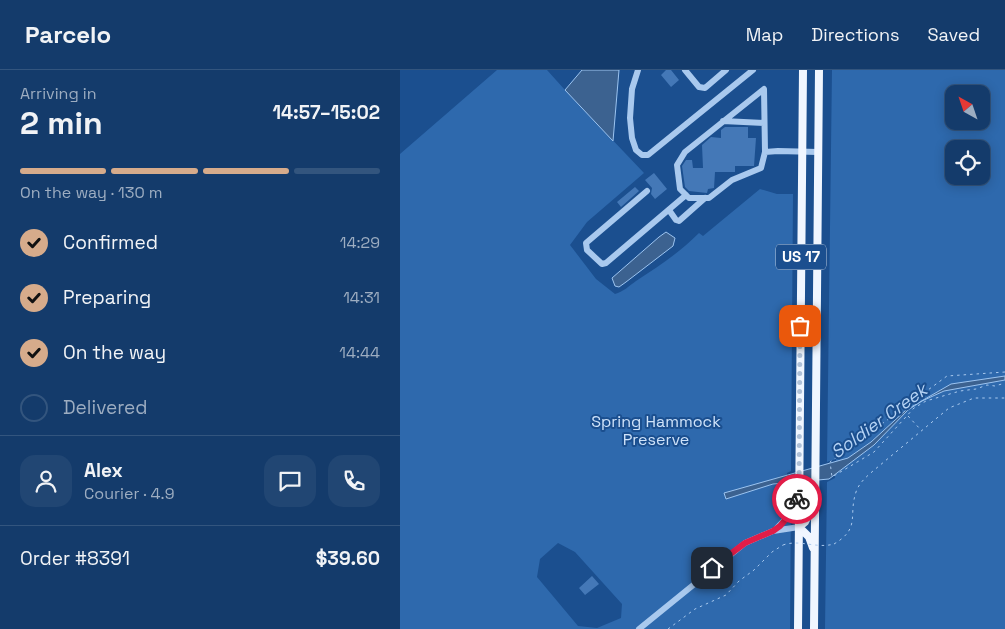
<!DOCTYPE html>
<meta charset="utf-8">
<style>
:root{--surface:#143b6b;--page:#214673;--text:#f1f3f6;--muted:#9dadc1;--line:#33557e;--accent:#d6ab8b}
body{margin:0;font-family:"Space Grotesk",sans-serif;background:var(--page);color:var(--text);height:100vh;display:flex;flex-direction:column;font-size:19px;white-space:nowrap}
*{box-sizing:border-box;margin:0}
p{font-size:16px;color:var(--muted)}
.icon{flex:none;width:28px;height:28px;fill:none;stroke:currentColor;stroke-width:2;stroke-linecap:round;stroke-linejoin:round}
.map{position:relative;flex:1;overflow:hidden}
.sheet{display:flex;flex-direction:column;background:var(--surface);width:400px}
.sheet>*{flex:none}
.needle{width:32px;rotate:320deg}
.fabs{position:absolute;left:545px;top:15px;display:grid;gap:10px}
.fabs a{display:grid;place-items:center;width:45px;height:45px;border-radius:10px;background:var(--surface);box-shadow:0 2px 12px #0003,0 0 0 1px var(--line);font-size:25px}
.pin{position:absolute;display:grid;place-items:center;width:42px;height:42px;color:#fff;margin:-21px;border-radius:10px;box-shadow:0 2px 8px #0006}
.courier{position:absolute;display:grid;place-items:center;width:50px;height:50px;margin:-25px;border:4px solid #e11d48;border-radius:50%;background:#fff;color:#222;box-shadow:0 1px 6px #0007}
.head em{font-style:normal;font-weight:600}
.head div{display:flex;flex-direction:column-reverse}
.head{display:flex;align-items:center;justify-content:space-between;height:85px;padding:0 20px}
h1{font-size:32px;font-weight:600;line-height:38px}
.bar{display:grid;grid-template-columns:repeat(4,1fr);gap:8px 5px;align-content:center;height:60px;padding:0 20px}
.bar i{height:6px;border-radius:4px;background:var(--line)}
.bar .selected{background:var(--accent)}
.bar p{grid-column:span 4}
.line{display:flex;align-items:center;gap:12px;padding:0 20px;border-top:1px solid var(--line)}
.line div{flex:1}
.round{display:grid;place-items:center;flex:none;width:52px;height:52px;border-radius:15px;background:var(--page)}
ol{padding:0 20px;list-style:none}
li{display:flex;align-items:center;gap:15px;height:55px}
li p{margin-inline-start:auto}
li .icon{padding:5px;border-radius:50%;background:var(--accent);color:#111;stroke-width:4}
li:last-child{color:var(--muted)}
li i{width:28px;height:28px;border:2px solid var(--line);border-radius:50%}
header{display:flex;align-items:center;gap:30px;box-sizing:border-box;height:70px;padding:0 25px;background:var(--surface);border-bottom:1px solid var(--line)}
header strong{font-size:24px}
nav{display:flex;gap:28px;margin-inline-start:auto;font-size:18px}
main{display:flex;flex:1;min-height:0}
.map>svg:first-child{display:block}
.green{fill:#2e69ad;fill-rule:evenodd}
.water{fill:#3c6290;stroke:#9cc4f0}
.building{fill:#4478b7}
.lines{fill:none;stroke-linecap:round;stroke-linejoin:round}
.path{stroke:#a9c9ee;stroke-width:1;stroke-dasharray:2.5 4;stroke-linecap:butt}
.minor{stroke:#a9c9ee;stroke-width:6}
.major{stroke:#f0f6ff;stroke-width:8}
.path-bridge{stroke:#a9c9ee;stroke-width:1;stroke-dasharray:2.5 4;stroke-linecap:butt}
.done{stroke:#afc1d8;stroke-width:5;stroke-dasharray:0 9}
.route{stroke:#e11d48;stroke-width:6}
.labels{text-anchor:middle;stroke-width:4;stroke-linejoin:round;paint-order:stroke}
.shield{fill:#1b4f8f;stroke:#bbcadd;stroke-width:1}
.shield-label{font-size:15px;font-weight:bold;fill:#fff}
.park-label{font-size:16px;fill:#cfe3fa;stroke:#1b4f8f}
.water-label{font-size:18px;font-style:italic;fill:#b5d3f5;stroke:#1b4f8f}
</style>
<header>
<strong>Parcelo</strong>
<nav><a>Map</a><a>Directions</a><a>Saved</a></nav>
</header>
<main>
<section class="sheet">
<div class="head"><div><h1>2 min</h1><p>Arriving in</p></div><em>14:57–15:02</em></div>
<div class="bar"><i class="selected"></i><i class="selected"></i><i class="selected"></i><i></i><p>On the way · 130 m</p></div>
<ol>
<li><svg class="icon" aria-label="check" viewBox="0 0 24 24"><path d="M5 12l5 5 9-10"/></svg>Confirmed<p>14:29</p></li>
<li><svg class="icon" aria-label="check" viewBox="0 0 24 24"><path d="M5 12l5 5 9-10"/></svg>Preparing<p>14:31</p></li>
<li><svg class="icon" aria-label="check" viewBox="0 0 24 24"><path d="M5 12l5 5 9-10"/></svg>On the way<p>14:44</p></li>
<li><i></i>Delivered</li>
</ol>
<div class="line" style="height:90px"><a class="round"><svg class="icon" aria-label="person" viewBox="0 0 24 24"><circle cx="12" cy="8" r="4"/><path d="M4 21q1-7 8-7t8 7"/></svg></a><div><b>Alex</b><p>Courier · 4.9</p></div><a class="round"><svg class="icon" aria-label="chat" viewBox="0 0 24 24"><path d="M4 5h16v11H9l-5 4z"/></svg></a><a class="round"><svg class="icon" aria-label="phone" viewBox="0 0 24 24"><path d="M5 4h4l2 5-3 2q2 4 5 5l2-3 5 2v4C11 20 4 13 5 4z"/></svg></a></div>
<div class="line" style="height:65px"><div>Order #8391</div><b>$39.60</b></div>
</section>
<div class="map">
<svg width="605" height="559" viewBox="0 0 605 559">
<rect width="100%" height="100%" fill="#1b4f8f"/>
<!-- green -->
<path class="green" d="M97 0H147L165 20 244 103 187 152 170 175 196 209 215 224C223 222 229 216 236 211 259 196 279 183 299 163L303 166 360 119 377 124H393L391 401 387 403V415H391L390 559H0V84ZM158 473 175 482 222 534 221 548 197 558 178 556 137 507 140 489Z
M432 0H605V559H425L427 412 435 408 436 389 427 392ZM554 24H581V51H554ZM554 79H581V106H554Z"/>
<!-- water -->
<path class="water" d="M182 0H219L213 71 165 20Z
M266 162 275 168 273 176 226 212 219 217 215 216 212 208 259 167Z
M605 306V310L544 321 522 331 508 340 474 375 429 409 373 414 326 429 324 423 448 388 471 372 506 340 551 314Z"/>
<!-- building -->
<path class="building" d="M266 0H271L279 10 271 17 261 5Z
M325 57H348V68H356L354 96H335V102H315L314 118 308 119 307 123 289 121 285 117 282 96 286 90H292L293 98H303L302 75 311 67 321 68V60Z
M254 103 267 119 255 129 251 124 252 118 245 110Z
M235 117 239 121 221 137 217 132Z
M192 506 199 514 185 525 179 518Z"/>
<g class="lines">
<!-- path -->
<path class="path" d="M605 302 547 306 430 392 432 407 474 382 514 338 526 331 560 321 576 319 587 315 595 316 605 313
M508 346 521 360
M434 474C461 458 448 446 456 422 459 413 466 407 473 401L549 338 574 328H605
M268 559 295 539 326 525 339 511 354 500 372 482 383 475"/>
<!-- minor -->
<path class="minor" d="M238 0 232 19 230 48 232 68 236 80 242 85H248L353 0
M285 0 299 17 305 18 326 0
M364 19 365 82 361 98 332 110 309 128H289L280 119 277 95 285 82Z
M323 51 364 53
M365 82 378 81 418 82
M247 121 186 173 187 180 202 194 206 193 286 125
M269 140 276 150 279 151 305 128
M376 459 392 442 398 427
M239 559 345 473 373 461 399 457"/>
<!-- major -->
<path class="major" d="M399 457 405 452 414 434
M399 457 409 467 413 478
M398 559 403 0
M414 559 419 0"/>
<!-- path-bridge -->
<path class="path-bridge" d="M383 475C400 469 416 479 434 474"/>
</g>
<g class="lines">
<!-- done -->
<path class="done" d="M397 429 399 426 400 256"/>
<!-- route -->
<path class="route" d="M312 498 345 473 373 461 380 456 392 442 397 429"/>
</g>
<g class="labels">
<!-- shield labels -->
<rect class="shield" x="376" y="174.5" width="50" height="25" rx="4"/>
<g class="shield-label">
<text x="401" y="192">US 17</text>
</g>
<!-- park labels -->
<g class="park-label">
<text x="256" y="357">Spring Hammock<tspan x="256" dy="18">Preserve</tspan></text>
</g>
<!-- water labels -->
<g class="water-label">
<text transform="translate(479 351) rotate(-36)" y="6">Soldier Creek</text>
</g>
</g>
</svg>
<div class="fabs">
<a><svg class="needle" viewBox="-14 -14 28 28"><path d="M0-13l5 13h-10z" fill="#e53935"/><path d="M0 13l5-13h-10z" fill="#9dadc1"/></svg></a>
<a><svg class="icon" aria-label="locate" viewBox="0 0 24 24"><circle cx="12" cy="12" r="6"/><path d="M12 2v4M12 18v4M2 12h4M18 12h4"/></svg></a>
</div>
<div class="pin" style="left:400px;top:256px;background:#ea580c"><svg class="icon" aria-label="bag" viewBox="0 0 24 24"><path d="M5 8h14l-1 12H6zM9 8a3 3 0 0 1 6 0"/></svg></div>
<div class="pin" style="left:312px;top:498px;background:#1f2937"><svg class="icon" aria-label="home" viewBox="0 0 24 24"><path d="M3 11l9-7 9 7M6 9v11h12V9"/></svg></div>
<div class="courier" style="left:397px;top:429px"><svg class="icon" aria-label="bike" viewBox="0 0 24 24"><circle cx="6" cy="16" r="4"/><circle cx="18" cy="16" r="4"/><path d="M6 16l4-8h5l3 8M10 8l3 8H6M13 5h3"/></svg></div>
</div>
</main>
